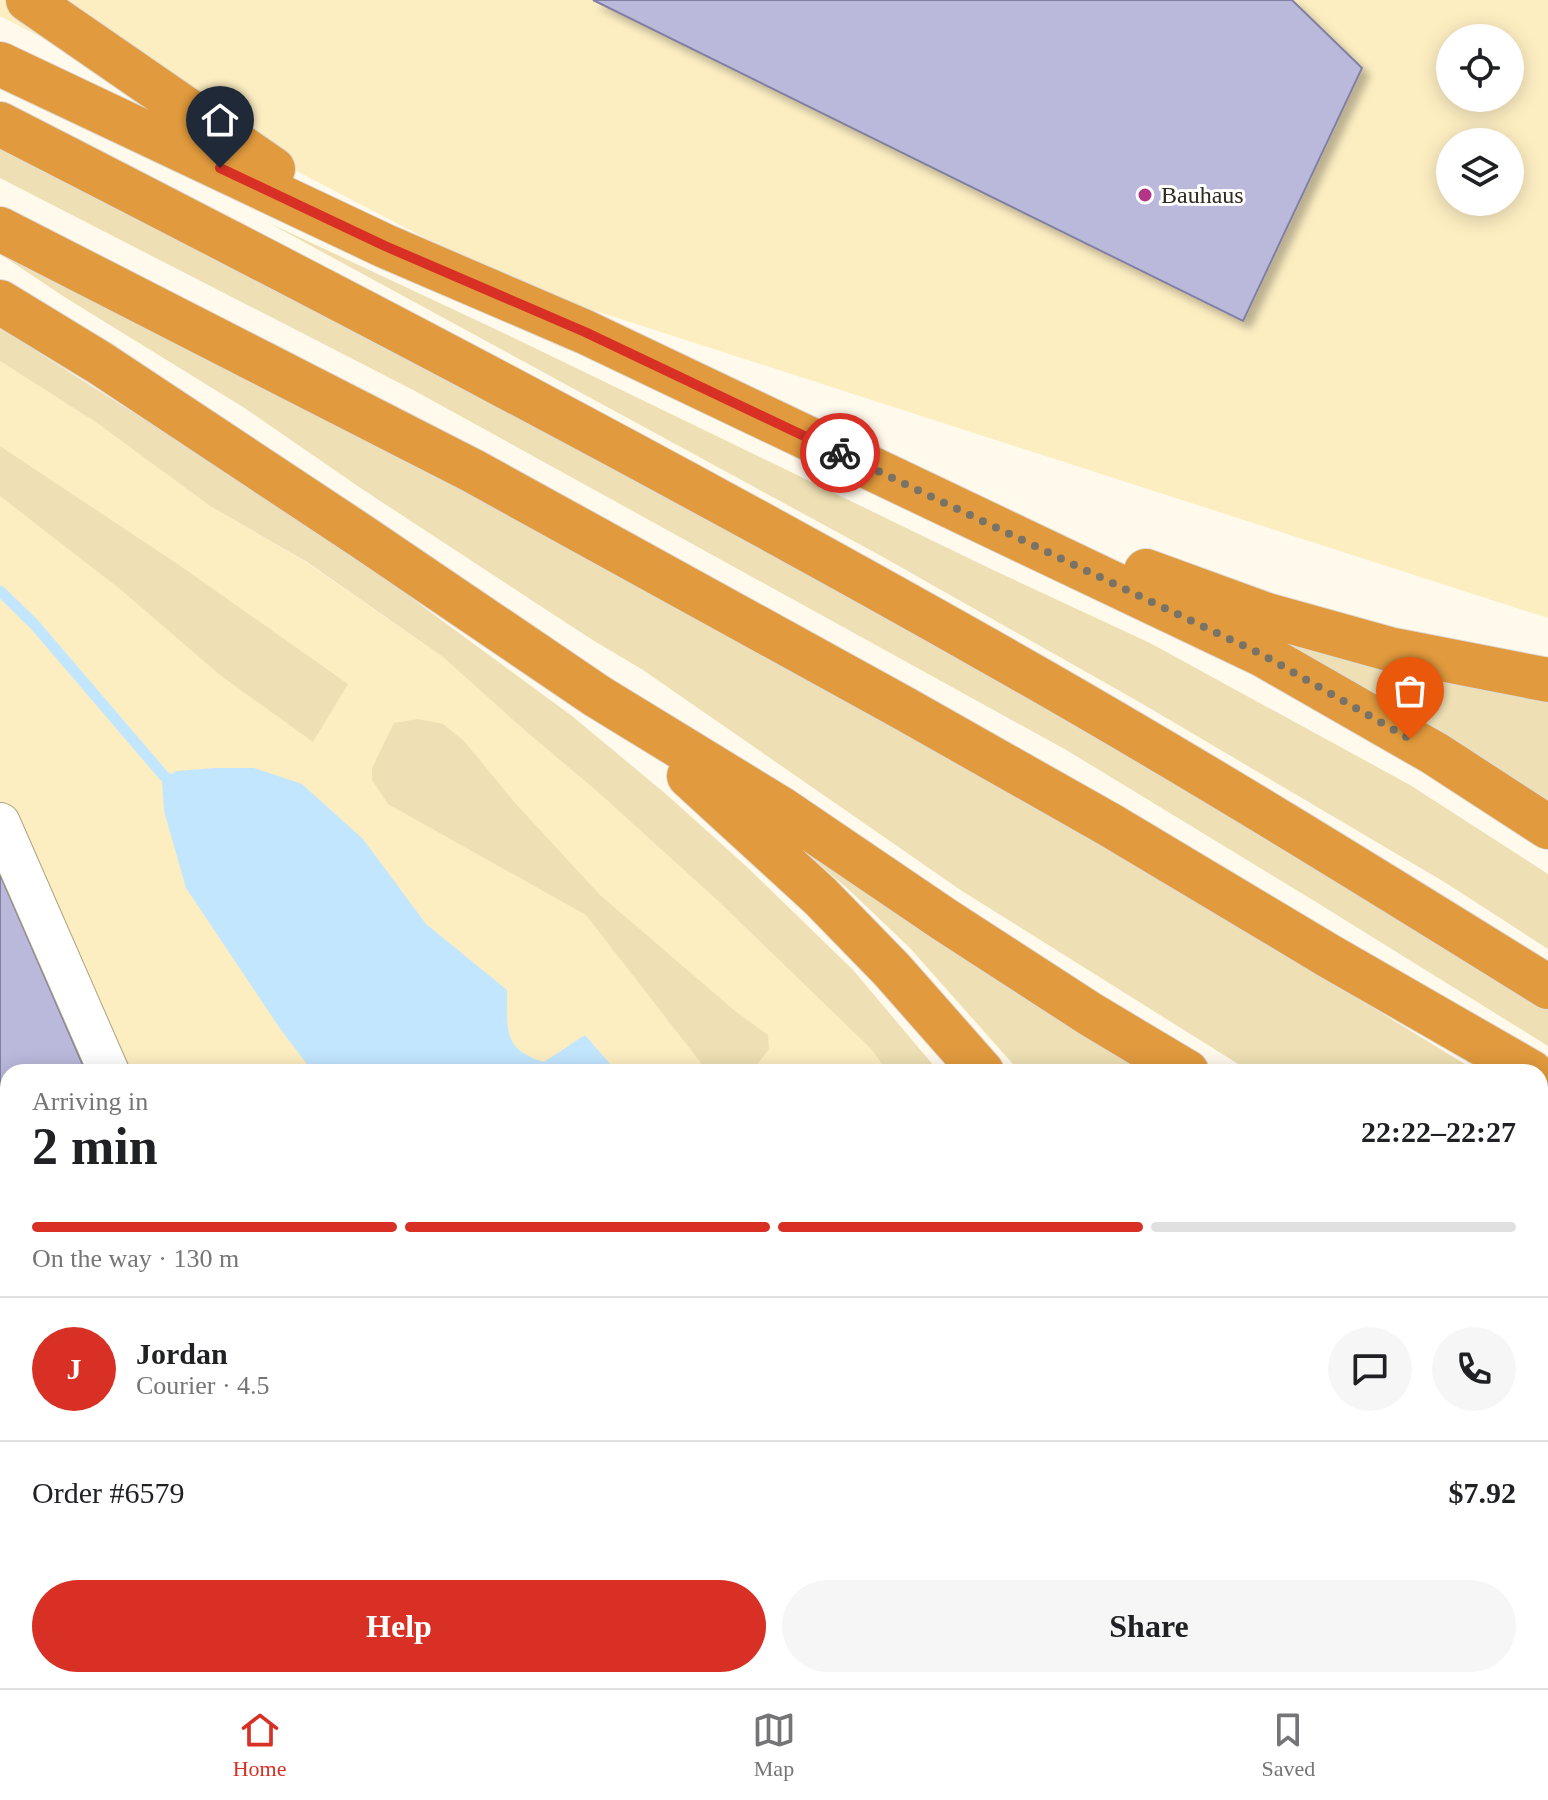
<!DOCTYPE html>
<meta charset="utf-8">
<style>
:root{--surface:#fff;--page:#f6f6f6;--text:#202124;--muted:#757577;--line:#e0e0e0;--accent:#d93025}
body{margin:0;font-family:Georgia,serif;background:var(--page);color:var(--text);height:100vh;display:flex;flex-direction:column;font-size:30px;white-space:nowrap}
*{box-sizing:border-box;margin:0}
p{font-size:26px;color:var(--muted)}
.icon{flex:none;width:44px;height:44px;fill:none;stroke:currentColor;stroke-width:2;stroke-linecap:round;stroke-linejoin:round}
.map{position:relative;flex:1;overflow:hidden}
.details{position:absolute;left:0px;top:1064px;width:1548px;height:624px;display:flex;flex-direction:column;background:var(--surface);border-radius:24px 24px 0 0;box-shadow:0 4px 20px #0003}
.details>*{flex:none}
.fabs{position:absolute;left:1436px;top:24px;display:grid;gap:16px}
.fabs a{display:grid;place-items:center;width:88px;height:88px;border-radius:50%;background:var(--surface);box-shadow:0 4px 20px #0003;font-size:40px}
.pin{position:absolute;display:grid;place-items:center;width:68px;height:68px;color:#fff;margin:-82px -34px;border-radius:50% 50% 50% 0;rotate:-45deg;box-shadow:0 0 8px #0007}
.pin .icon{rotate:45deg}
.courier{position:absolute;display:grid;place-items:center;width:80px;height:80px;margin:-40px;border:6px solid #d93025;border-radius:50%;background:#fff;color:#222;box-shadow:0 2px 10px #0007}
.overview em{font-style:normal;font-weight:600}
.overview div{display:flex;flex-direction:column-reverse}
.overview{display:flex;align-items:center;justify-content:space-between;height:136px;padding:0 32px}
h1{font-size:52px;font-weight:600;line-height:60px}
.bar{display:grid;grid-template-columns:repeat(4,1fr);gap:12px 8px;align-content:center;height:96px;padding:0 32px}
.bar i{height:10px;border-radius:6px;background:var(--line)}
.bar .on{background:var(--accent)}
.bar p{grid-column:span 4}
.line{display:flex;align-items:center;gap:20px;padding:0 32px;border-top:2px solid var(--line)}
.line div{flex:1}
.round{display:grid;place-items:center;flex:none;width:84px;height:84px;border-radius:42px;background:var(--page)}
.action{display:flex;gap:16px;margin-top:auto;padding:16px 32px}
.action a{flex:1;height:92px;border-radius:48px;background:var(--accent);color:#fff;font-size:32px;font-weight:600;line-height:92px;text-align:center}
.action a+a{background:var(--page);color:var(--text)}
.tab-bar{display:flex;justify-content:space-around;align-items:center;height:112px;border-top:2px solid var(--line);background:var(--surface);font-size:22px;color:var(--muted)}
.tab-bar a{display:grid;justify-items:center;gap:4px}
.tab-bar .on{color:var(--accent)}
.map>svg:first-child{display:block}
.built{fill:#fdeec2;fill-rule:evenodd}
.green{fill:#eedfb4}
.water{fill:#c3e6ff}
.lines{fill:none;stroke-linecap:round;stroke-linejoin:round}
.stream{stroke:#c3e6ff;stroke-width:11}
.building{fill:#bab9dc;stroke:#8180a1;stroke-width:2;filter:url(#shadow)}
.minor-casing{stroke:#afa280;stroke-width:42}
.highway-casing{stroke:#dedddb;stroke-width:46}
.minor{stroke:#fff;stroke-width:40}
.highway{stroke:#e19a3d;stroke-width:44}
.done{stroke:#787366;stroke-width:8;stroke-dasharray:0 14.4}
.route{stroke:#d93025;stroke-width:10}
.poi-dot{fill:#b23586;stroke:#fff;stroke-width:3}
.labels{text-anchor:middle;stroke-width:6;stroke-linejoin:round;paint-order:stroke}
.poi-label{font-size:24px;fill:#302b1e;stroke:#fff;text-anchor:start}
</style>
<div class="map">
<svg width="1548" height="1688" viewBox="0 0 1548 1688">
<defs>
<filter id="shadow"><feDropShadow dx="7" dy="7" stdDeviation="4" flood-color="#0004"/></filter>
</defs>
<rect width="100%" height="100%" fill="#fffaeb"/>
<!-- built -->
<path class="built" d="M0 0H1548V618L515 285 0 16ZM1450 38H1510V98H1450ZM1450 142H1510V202H1450Z
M0 361 97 423 210 506 306 562 443 657 522 728 599 793 718 901 871 1049 888 1072H8V1680H410L392 1688H0Z"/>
<!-- green -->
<path class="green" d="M0 136 629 465 1548 998V1046L1316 902 1068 751 415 391 0 178Z
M269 223 512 337 991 569 1150 643 1410 785 1548 874V949L1446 883 1141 703 883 557Z
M0 248 438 473 904 732 1180 890 1478 1072H1251L962 891 643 670 591 639 362 489 243 407 66 298 0 254Z
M0 328 252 488 353 555 572 716 667 795 747 867 853 970 939 1072H888L871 1049 718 901 599 793 522 728 443 657 307 562 210 506 97 423 0 361Z
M0 446 179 565 348 684 313 742 220 675 120 589 0 496Z
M1250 629 1548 696V805Z
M418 719 443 724 464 741 515 803 600 895 735 1011 768 1035 769 1049 751 1072H708L586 915 388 804 372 780V768L394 723Z
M759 812 1156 1072H1020L910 948 849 890Z
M1540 1111 1548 1116V1228L1540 1224Z
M1540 1278 1548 1282V1541L1540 1553Z
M1226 1680H1279L1282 1688H1228Z
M1381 1680H1503L1504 1688H1385Z"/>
<!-- water -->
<path class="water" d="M215 768H254L302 784 363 839 426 924 507 990C508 1029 501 1049 544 1062L585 1035 617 1072H313L281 1030 186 888 164 811 162 781 176 771Z"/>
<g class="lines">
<!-- stream -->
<path class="stream" d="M0 591 34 624 164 776 177 784
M406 1688 424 1680"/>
</g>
<!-- building -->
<path class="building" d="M593 0H1292L1362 68 1243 321Z
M0 874 86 1072H8V1680H247L229 1688H0Z"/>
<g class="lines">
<!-- minor casing -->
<g class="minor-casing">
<path id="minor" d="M0 823 109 1072
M270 1688 288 1680"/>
</g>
<!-- highway casing -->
<g class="highway-casing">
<path id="highway" d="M28 0 273 169
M0 64 385 246 585 332 1263 655 1434 753 1548 827
M0 124C336 296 670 470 998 656 1184 761 1366 874 1548 987
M0 229 473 471 905 709 1110 825 1329 956 1531 1072
M0 302 100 363 361 536 597 696 780 808 945 920 1090 1014 1187 1072
M1146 571 1267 615 1389 649 1548 680
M689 776 820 896 892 970 982 1072
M1540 1249 1548 1252
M1540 1635 1548 1594
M1309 1680 1312 1688
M1355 1680 1359 1688
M1536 1680V1688"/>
</g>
<!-- minor -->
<use href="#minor" class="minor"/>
<!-- highway -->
<use href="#highway" class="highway"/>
</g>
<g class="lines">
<!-- done -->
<path class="done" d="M840 453 1263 655 1410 739"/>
<!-- route -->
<path class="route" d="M220 168 385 246 585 332 840 453"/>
</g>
<!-- markers -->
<circle class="poi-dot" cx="1145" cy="195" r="8"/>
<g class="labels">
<!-- poi labels -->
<g class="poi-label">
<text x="1161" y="203">Bauhaus</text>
</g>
</g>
</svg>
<div class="fabs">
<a><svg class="icon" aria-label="locate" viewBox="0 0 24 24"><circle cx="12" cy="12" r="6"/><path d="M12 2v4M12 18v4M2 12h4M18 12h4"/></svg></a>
<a><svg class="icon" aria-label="layers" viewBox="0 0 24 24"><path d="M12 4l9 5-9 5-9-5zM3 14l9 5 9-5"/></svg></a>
</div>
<div class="pin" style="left:1410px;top:739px;background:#ea580c"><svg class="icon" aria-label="bag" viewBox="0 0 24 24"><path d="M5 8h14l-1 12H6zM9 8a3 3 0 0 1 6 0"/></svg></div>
<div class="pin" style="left:220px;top:168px;background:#1f2937"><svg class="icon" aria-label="home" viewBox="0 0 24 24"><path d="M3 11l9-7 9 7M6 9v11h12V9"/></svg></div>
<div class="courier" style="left:840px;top:453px"><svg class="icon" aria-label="bike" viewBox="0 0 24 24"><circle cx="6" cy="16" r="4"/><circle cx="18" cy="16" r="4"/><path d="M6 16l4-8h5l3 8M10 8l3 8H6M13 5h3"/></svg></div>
<section class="details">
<div class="overview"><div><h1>2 min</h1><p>Arriving in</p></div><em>22:22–22:27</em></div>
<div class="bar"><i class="on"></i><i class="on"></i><i class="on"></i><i></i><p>On the way · 130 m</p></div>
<div class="line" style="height:144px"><b class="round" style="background:var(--accent);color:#fff">J</b><div><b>Jordan</b><p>Courier · 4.5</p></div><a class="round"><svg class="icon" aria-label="chat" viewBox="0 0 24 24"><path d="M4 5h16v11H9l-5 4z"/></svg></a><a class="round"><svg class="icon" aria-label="phone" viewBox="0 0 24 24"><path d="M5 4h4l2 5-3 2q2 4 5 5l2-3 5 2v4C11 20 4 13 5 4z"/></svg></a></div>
<div class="line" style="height:104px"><div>Order #6579</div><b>$7.92</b></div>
<div class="action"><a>Help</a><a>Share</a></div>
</section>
</div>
<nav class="tab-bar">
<a class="on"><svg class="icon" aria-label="home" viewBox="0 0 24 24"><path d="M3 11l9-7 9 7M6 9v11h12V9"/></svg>Home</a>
<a><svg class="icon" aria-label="map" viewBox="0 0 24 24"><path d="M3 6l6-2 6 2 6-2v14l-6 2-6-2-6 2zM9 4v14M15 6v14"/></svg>Map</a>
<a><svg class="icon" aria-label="saved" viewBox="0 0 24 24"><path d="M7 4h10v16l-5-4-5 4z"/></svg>Saved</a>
</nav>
